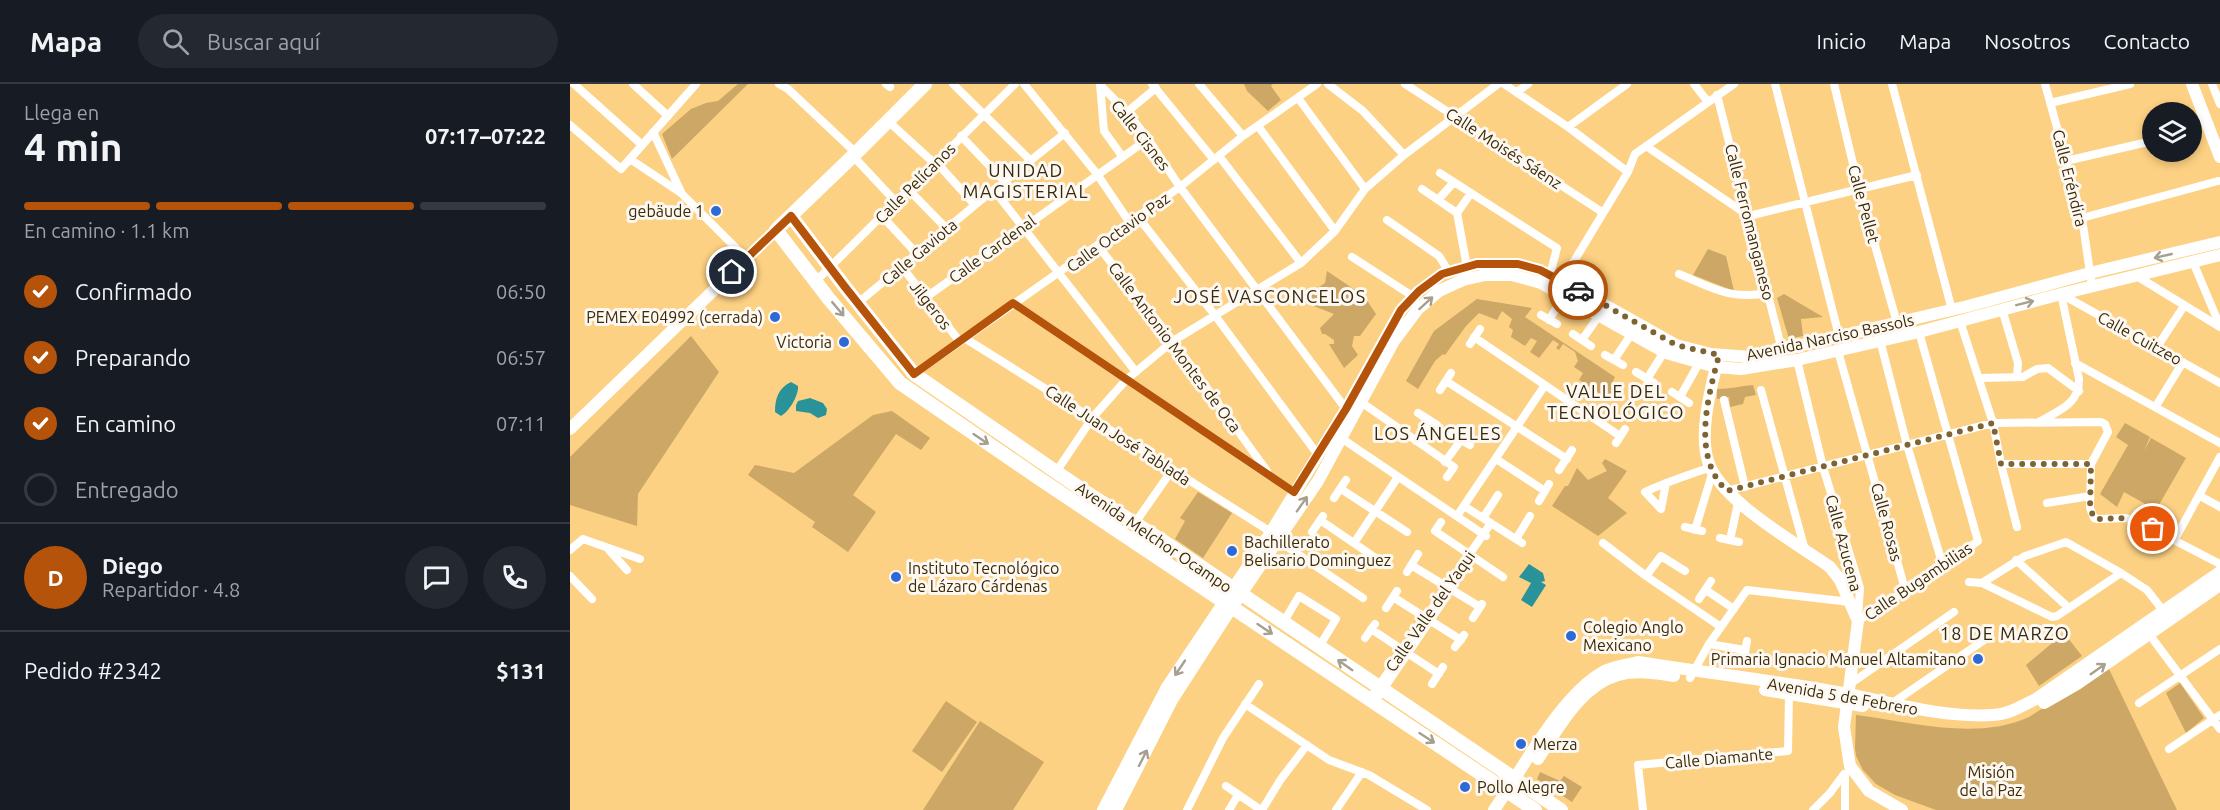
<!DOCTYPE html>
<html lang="es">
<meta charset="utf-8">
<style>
:root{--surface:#171b24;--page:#242831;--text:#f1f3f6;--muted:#9ea1a6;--line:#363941;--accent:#b45309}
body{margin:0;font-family:Ubuntu,sans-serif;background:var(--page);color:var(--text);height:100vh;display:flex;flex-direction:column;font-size:22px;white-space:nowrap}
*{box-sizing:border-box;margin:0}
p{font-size:20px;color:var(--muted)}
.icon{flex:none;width:33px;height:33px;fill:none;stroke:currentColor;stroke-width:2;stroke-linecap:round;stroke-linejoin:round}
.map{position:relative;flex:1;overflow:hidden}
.panel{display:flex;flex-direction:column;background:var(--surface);width:570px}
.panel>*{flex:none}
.tools{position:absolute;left:1572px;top:18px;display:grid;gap:12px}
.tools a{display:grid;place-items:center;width:60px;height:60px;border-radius:50%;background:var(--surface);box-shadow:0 3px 9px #0003;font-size:30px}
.pin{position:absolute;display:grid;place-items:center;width:51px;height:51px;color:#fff;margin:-26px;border:3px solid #fff;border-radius:50%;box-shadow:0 2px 6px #0007}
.courier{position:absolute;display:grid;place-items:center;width:60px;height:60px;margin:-30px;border:4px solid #b45309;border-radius:50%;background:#fff;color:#222;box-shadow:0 2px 8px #0007}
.head em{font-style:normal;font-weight:600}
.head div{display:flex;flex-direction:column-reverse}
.head{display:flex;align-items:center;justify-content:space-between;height:102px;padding:0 24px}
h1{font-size:39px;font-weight:600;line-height:45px}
.bar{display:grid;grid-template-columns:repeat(4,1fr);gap:9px 6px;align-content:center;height:72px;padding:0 24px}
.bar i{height:8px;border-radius:4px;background:var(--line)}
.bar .current{background:var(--accent)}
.bar p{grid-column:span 4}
.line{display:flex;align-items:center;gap:15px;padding:0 24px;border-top:2px solid var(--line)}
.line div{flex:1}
.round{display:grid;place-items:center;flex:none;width:63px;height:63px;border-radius:32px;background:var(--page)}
ol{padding:0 24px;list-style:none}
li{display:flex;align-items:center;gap:18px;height:66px}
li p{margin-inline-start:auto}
li .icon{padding:6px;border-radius:50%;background:var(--accent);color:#fff;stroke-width:4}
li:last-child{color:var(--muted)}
li i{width:33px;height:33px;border:3px solid var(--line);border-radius:50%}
header{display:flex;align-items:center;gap:36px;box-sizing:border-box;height:84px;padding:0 30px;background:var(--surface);border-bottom:2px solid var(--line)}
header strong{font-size:28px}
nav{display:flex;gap:33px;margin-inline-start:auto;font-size:21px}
.search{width:420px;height:54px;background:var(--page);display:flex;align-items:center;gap:15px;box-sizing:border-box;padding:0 21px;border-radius:33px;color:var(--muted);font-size:22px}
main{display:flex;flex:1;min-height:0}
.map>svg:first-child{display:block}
.green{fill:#cca765}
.water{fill:#2a9399}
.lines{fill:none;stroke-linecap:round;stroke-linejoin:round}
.street{stroke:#fff;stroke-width:8}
.secondary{stroke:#fff;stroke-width:12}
.primary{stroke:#fff;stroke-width:14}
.oneway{stroke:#a79f90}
.done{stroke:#7f6433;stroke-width:6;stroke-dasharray:0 10.8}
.route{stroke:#b45309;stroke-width:8}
.poi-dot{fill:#2c6ad8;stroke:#fdf8f1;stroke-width:2}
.labels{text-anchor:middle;stroke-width:6;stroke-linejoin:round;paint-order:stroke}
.street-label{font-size:16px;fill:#3b2a08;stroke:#fdf8f1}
.poi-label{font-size:16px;fill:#3b2a08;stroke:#fdf8f1;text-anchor:start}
.park-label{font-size:16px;fill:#3f2c06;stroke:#fdf8f1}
.neighbourhood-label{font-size:18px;letter-spacing:1.5px;fill:#35280f;stroke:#fdf8f1}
</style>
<header>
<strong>Mapa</strong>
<div class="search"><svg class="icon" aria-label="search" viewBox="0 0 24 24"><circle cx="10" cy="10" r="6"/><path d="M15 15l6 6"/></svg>Buscar aquí</div>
<nav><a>Inicio</a><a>Mapa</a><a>Nosotros</a><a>Contacto</a></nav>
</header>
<main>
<section class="panel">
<div class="head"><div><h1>4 min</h1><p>Llega en</p></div><em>07:17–07:22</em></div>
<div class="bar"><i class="current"></i><i class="current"></i><i class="current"></i><i></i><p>En camino · 1.1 km</p></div>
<ol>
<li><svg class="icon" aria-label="check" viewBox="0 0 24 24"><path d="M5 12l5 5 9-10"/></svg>Confirmado<p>06:50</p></li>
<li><svg class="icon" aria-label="check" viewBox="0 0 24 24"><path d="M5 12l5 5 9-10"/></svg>Preparando<p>06:57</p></li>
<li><svg class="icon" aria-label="check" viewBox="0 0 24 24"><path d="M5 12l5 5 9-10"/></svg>En camino<p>07:11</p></li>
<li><i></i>Entregado</li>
</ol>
<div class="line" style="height:108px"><b class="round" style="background:var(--accent);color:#fff">D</b><div><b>Diego</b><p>Repartidor · 4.8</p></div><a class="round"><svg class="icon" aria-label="chat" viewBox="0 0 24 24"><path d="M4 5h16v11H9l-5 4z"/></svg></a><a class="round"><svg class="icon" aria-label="phone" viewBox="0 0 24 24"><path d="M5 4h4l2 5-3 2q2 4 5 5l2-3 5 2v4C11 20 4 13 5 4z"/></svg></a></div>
<div class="line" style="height:78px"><div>Pedido #2342</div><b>$131</b></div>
</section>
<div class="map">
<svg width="1650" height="726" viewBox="0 0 1650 726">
<rect width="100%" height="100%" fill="#fdd183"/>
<!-- green -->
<path class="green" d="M168 0H178L102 75 92 50 121 25 136 19 148 17Z
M674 0H703L701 2 711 16 698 27 677 7Z
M1138 165 1156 172 1164 207 1123 191Z
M757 187 794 212 806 230 790 252H784L782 262 788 271 774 284 759 260H764V256L755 250H752L750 244 764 230 741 221 734 213 755 199Z
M1214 210 1253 233 1231 235 1233 252 1219 255 1207 214Z
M907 215 962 224 955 233 1045 293 1042 299 1050 304 1040 316 1009 296 1013 289 1004 283 1008 277 1005 268 993 260 989 266 986 264 989 260 983 256 969 274 960 268 967 257 961 254 955 262 941 253 943 246 939 243 942 235 932 227 927 236 909 229 896 242 875 271 873 270 865 277 848 305 836 297 864 247Z
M121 252 149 288 68 410 67 442 0 421V373Z
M1183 301 1186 311 1175 313 1173 320 1160 323 1159 313 1147 315V305C1160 305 1170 302 1183 301Z
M322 327 360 354 351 366 326 350 283 411 306 428 278 468 242 443 245 438 178 391 185 381 224 389 303 331Z
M1555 339 1580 353 1574 367 1581 354 1616 374 1586 426 1554 408 1547 423 1530 410 1558 361 1546 353Z
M1035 375 1057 387 1038 414 1057 429 1028 452 982 422 995 402H998L1007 384 1018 396 1037 387 1032 379Z
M628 408 662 429 633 474 605 455 615 437 610 434Z
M1494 549 1512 572 1469 602 1456 581Z
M1538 583 1607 726H1366L1325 711 1306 700 1293 686 1286 672 1285 664 1286 631C1341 638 1407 657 1459 633Z
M1610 599 1634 634 1616 649 1596 609Z
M376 617 407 638 372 688 342 667Z
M410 637 474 678 443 726H353Z
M970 688 990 697 994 692 1012 703 1002 718 967 695Z"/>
<!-- water -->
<path class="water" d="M221 298 228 302C229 311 219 328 211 332L205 328C205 315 208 304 221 298Z
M240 314 253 319 257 325 256 331 248 334 240 329 226 327V321L228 317Z
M959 480 973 489 975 497 971 498 976 501 962 523 951 516 961 499 949 493Z"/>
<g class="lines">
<!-- street -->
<path class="street" d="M4 0 71 60
M63 0 97 31
M209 0 218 5 286 69
M316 0 320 3
M383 0 461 77
M454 0 527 90 560 139
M530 0 534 47 552 72
M582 0 644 76
M629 0 673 52
M758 0 793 27 834 71
M835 0 1032 128
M934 0 998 43 1058 88
M1124 0 1138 18
M1205 0 1269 252
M1264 0 1289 105 1327 239
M1322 0 1382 226
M1475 0 1512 134 1522 202
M1642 0 1650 20
M530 1 557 28 578 55 610 103 776 325
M947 8 958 0
M1147 11 1212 266
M728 14 795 105
M1480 19 1560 0
M557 28 586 4
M318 37 364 79
M0 41 51 85 126 0
M688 42 765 147
M998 43 1057 0
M83 48 111 108
M1622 48 1627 47
M391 52 435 98
M1076 62 1179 132 1347 91
M283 72 326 118
M649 72 731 179
M60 75 111 109 176 174
M1496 77 1582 57
M366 78 405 121
M870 89 901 109
M338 105 377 145
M852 105 887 129
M424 106 566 288
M868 116 884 98
M312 132 347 170
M568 133 644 230 748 371
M1512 134 1648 97
M817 136 869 172 879 188
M528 162 603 257 697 387
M782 173 844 213
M1623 178 1650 242
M332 183 390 258
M897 183 887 129 901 109 987 164 980 191
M1109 190C1143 204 1160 216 1198 209
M1565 191 1650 243
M246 197 445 0
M992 197 1058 88 1065 70 1164 0
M1491 210 1650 299
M355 214 578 55
M288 219 405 121 495 49
M443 219 724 408
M1432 225 1448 279 1447 293
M971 231 987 240
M979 236 994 211
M1390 237 1423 339 1431 380 1447 443
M1003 250 1021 262
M904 253 1050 352
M396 255C498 318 599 384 701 448
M1012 256 1030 230
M1310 256 1337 361 1373 482
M900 260 910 245
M1587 263 1614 222
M1268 267 1335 505
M1035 271 1053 281
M1044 276 1062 249
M1227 276 1253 383 1290 504 1288 534
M1505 279 1650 359
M1066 288 1084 299
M344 290 610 103 673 52 747 0
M1410 294 1453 293 1467 285 1478 284 1509 307
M1077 295 1094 268
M876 297 997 375
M870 306 881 289
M1191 306 1235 466
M1102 308 1119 319
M1110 313 1129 279
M1154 316 1175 403
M791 318 884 383 877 393
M1586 322 1613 278
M848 329 867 341
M1469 338C1488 327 1510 320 1509 295L1491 210
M881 350 900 361
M768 352 916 452
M846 357 859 336
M1046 359 1055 345
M926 375 975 407
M875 378 891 356
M1431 380H1521
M989 386 1002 366
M486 388 523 333 556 296 603 257 731 179 765 147 795 105 834 71 928 0
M1096 399 1091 425 1075 408C1096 398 1119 391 1141 383
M771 405 837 448
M1157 407 1423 339 1531 338 1535 340 1538 348 1521 380 1520 424 1524 434 1528 435 1556 434 1567 437 1650 480
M1630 412 1650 423
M764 414 776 396
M969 417 979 400
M1477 419 1520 412
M894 422 952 459
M887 432 975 301
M913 434 928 411
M750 436 816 481
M871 438 865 447 933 493
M565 439 602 386
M1115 443 1132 447
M1125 446 1143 387
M742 448 753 432
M1150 454 1169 458
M946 455 960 432
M1605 455 1650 373
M707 456 793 514
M1160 456 1168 419
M784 459 828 393
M1033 459 1076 492 1151 543
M0 466 13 455 70 475
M39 466 57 486
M1446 476 1499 524
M841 481 910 523
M837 488 848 470
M0 492 22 515
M1076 492 1091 472 1115 487
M1399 498 1412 499 1482 533 1487 532 1551 489
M1412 499 1455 472 1496 458 1551 489 1577 506 1595 529
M1136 506 1164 525
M823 513 891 556
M1129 515 1141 497
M816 524 827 507
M903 534 912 520
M1288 537 1373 482 1408 457 1349 248
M713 539 729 512 766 535 749 563
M801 545 869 590
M1579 550 1650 645
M795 554 805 540
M1139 560 1175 566
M885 563 894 551
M1173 580 1177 557
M1120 594 1139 560 1177 506 1280 518
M862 600 873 583
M1280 600 1384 528
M799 616 921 439
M804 619 878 510
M1569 619 1650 565
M675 620 759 676 799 691 857 726
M1321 620 1420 552
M1599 665 1650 631
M1275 690V726
M656 702 691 726
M617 726 653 654 689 600
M659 726 668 711
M692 726 711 695 737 661
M766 726 792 688
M1073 726 1068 681 1218 667 1219 610
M1243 726 1260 709 1274 690"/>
<!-- secondary -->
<path class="secondary" d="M1622 0 1650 73
M1148 275C1141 304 1128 351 1139 380 1153 418 1226 459 1260 483L1270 496 1288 537 1274 643 1280 682 1299 707 1332 726
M0 345 206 146
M1195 606 1293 622
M1474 619 1507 600 1650 501
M968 675C988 645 1010 602 1048 591 1066 586 1085 589 1104 592
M533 726 597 603 701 448 776 325 831 226 849 207 872 190 907 180H948L970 186 992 197 1106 261 1141 270 1181 273 1398 222 1520 189 1650 158
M546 726 602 616 662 523 748 397 824 257 848 225 869 207 893 196 915 191H942L971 199 1096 269 1146 283 1171 285 1227 276 1349 248 1491 210 1650 171
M924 726C952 686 991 611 1033 588 1043 582 1057 581 1068 578 1138 589 1209 597 1278 610 1326 620 1374 634 1423 631 1439 630 1452 622 1466 615L1650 488"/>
<!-- primary -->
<path class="primary" d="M355 0 286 69 206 146 259 215 330 299 467 393 965 726
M221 132 275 203 344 290 514 407 599 461 991 726"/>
</g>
<!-- one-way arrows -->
<defs><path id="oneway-shaft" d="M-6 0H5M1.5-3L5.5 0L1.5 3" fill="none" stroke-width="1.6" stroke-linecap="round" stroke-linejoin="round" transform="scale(1.5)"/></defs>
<g class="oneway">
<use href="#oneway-shaft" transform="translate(1593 172) rotate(167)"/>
<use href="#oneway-shaft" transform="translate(856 219) rotate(-42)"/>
<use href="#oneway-shaft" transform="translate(1455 219) rotate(-14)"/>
<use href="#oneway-shaft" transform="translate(268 225) rotate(50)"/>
<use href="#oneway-shaft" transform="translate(411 355) rotate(34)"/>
<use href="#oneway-shaft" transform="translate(732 420) rotate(-55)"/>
<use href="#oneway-shaft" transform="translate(695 545) rotate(34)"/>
<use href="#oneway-shaft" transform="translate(775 581) rotate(-145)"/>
<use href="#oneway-shaft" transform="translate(610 584) rotate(124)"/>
<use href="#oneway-shaft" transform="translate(1528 585) rotate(-35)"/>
<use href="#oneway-shaft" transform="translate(857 654) rotate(33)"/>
<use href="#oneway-shaft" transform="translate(573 674) rotate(-63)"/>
</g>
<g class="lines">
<!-- done -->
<path class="done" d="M1008 206 1106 261 1149 271C1138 313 1121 373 1157 407L1423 339 1431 380H1521L1520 424 1524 434 1528 435 1556 434 1583 445"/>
<!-- route -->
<path class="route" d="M162 188 221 132 275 203 344 290 443 219 724 408 776 325 831 226 849 207 872 190 907 180H948L970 186 1008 206"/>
</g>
<!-- markers -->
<g class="poi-dot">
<circle cx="146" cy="127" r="6"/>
<circle cx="205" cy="233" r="6"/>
<circle cx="274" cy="258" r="6"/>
<circle cx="662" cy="467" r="6"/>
<circle cx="326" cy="493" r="6"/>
<circle cx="1001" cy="552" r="6"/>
<circle cx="1408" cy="575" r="6"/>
<circle cx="951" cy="660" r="6"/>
<circle cx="895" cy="703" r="6"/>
</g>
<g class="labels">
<!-- street labels -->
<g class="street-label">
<text transform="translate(571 51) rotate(52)" y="6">Calle Cisnes</text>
<text transform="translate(934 64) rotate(33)" y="6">Calle Moisés Sáenz</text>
<text transform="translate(1500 94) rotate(76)" y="6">Calle Eréndira</text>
<text transform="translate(345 99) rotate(-45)" y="6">Calle Pelícanos</text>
<text transform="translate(1294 120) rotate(75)" y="6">Calle Pellet</text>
<text transform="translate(1180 138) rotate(76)" y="6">Calle Ferromanganeso</text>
<text transform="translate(548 148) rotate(-36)" y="6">Calle Octavio Paz</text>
<text transform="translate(422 165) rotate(-36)" y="6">Calle Cardenal</text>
<text transform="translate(349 168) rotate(-40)" y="6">Calle Gaviota</text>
<text transform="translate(361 221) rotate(52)" y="6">Jilgeros</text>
<text transform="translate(1260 253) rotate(-12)" y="6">Avenida Narciso Bassols</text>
<text transform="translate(1570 254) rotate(29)" y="6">Calle Cuitzeo</text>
<text transform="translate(605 263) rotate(53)" y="6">Calle Antonio Montes de Oca</text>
<text transform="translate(548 351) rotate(33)" y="6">Calle Juan José Tablada</text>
<text transform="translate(1317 438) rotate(75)" y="6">Calle Rosas</text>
<text transform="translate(584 453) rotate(34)" y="6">Avenida Melchor Ocampo</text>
<text transform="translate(1274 459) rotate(75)" y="6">Calle Azucena</text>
<text transform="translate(1348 497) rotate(-34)" y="6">Calle Bugambilias</text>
<text transform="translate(860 527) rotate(-55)" y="6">Calle Valle del Yaqui</text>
<text transform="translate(1273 612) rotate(10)" y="6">Avenida 5 de Febrero</text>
<text transform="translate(1149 674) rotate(-5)" y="6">Calle Diamante</text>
</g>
<!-- poi labels -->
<g class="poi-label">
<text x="134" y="133" text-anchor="end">gebäude 1</text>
<text x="193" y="239" text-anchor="end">PEMEX E04992 (cerrada)</text>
<text x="262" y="264" text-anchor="end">Victoria</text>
<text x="674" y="464">Bachillerato<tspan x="674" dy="18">Belisario Dominguez</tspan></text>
<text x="338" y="490">Instituto Tecnológico<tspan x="338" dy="18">de Lázaro Cárdenas</tspan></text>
<text x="1013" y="549">Colegio Anglo<tspan x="1013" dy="18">Mexicano</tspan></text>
<text x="1396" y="581" text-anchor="end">Primaria Ignacio Manuel Altamitano</text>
<text x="963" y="666">Merza</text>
<text x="907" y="709">Pollo Alegre</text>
</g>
<!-- park labels -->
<g class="park-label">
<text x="1421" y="694">Misión<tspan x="1421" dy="18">de la Paz</tspan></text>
</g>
<!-- neighbourhood labels -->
<g class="neighbourhood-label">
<text x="456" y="93">UNIDAD<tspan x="456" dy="21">MAGISTERIAL</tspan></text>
<text x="700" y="219">JOSÉ VASCONCELOS</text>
<text x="1046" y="314">VALLE DEL<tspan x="1046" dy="21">TECNOLÓGICO</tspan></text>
<text x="868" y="356">LOS ÁNGELES</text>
<text x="1435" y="556">18 DE MARZO</text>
</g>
</g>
</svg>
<div class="tools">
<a><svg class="icon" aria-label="layers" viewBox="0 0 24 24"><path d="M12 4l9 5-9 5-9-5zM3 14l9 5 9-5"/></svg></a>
</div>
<div class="pin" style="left:1583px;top:445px;background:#ea580c"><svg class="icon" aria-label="bag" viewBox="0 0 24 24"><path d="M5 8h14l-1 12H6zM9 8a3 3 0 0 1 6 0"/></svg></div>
<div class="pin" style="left:162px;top:188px;background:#1f2937"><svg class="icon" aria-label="home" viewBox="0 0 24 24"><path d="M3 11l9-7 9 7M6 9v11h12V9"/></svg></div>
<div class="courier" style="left:1008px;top:206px"><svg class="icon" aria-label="car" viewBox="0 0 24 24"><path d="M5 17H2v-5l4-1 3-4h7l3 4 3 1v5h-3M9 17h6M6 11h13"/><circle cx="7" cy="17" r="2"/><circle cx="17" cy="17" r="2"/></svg></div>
</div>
</main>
